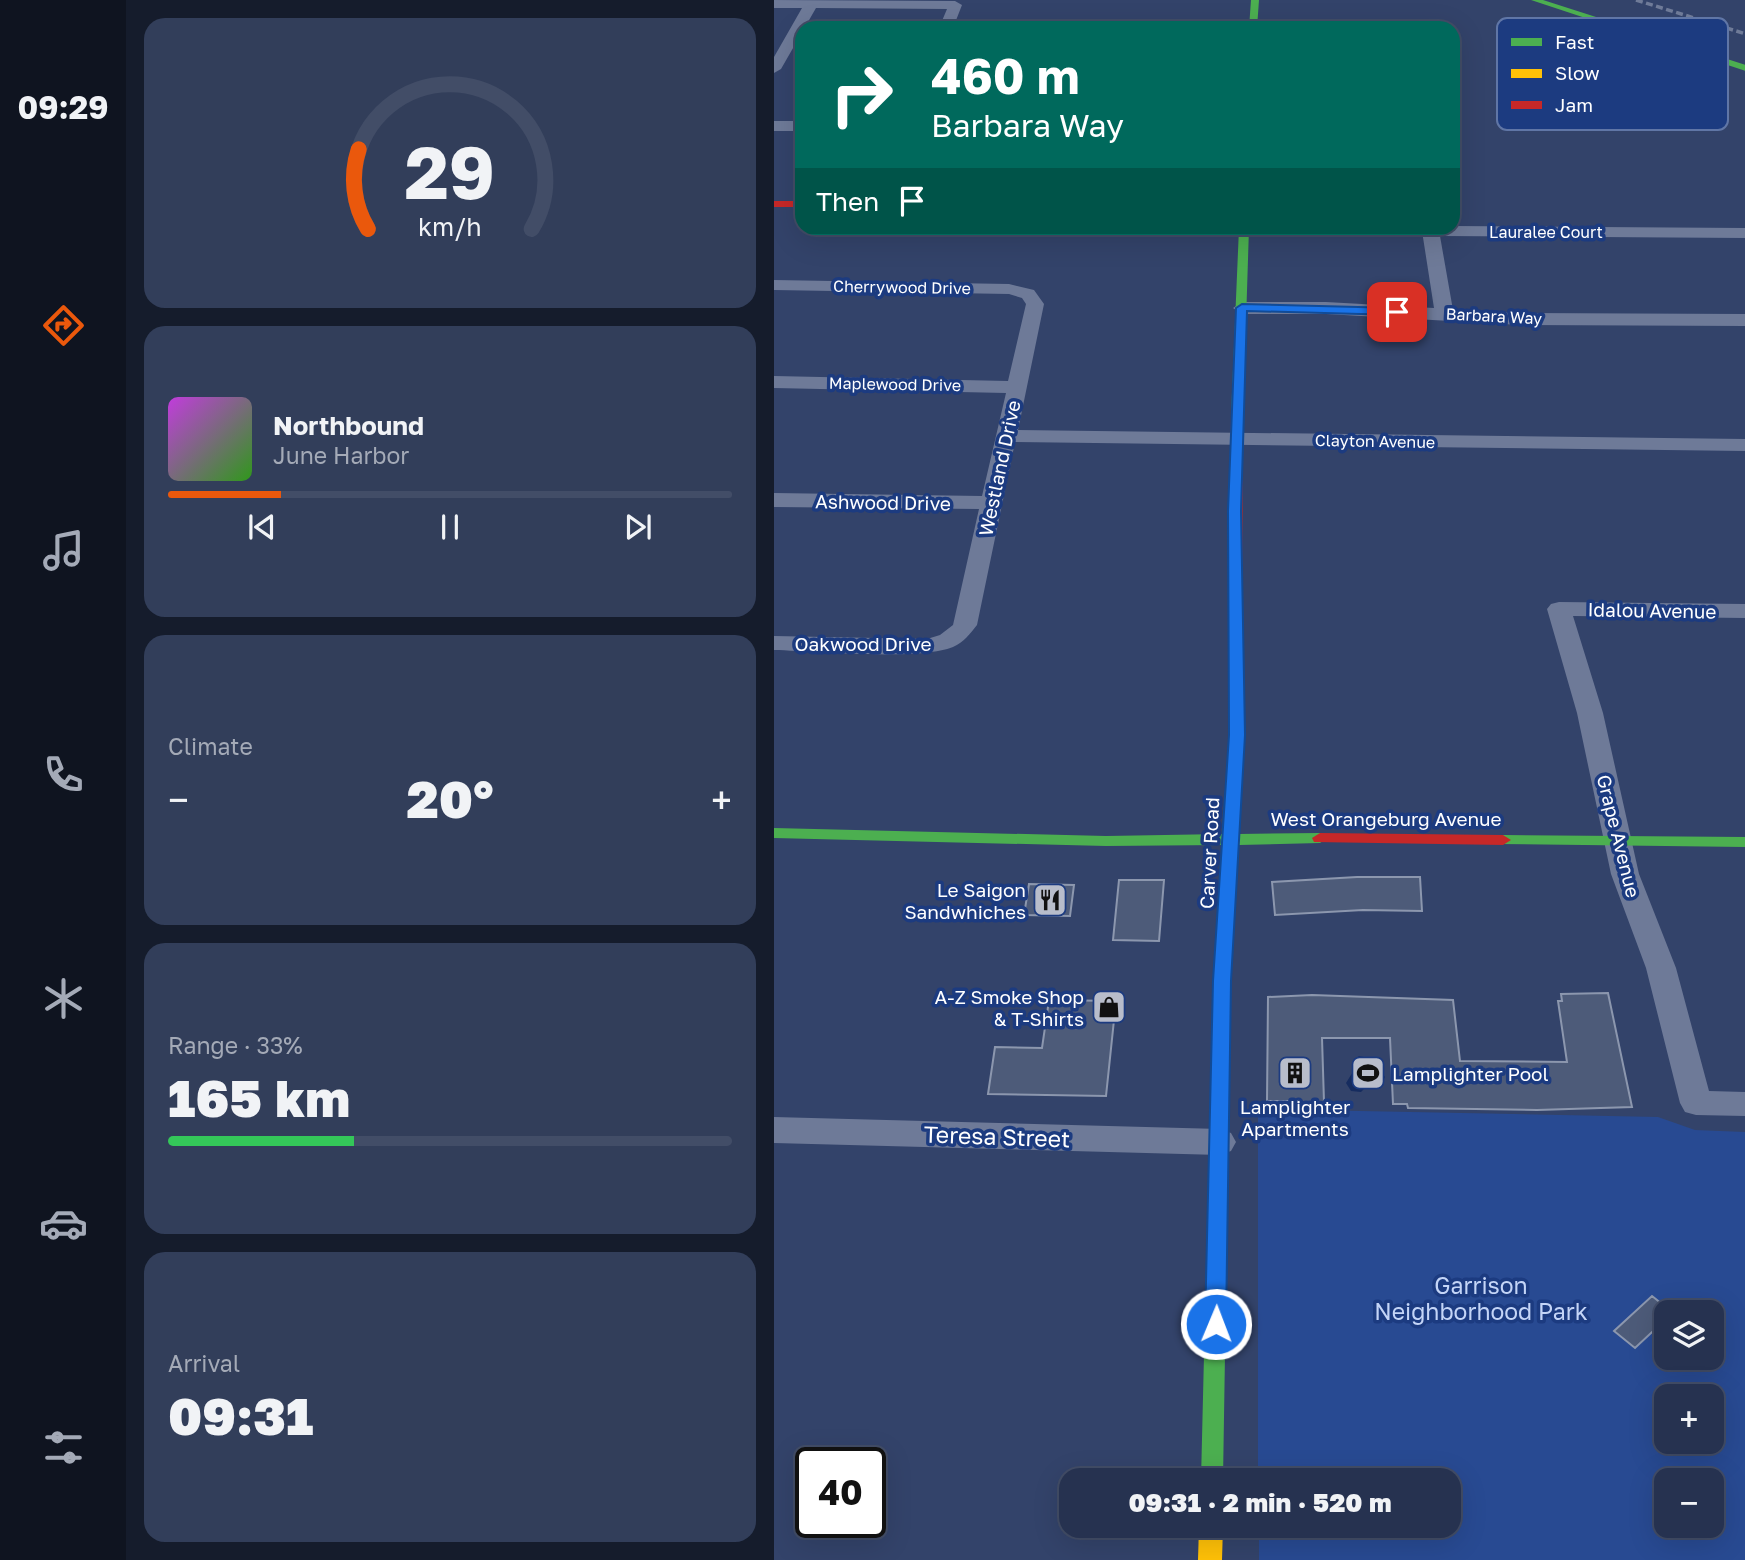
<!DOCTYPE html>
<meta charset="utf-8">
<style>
body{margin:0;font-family:"Golos Text",sans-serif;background:#323e5a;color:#f1f3f6;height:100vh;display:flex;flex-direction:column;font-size:26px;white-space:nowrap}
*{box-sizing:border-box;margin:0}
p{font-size:23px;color:#a4aab7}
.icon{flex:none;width:38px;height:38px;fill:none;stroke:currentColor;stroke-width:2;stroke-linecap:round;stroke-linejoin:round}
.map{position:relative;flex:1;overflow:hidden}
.sheet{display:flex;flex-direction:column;gap:18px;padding:18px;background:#151c2c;width:648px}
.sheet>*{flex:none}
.hud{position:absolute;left:21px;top:21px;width:665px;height:214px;border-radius:21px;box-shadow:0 7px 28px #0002,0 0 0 2px #424d67;background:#00695c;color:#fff;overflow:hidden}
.controls{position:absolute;left:880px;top:1300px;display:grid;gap:14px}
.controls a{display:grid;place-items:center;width:70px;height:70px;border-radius:14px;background:#263250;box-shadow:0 7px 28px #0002,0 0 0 2px #424d67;font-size:35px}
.speed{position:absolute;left:21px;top:1447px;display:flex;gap:14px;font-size:35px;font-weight:700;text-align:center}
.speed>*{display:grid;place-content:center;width:91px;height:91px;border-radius:50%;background:#263250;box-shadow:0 7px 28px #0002,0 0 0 2px #424d67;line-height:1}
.speed .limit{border:4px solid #111;border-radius:10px;background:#fff;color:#111}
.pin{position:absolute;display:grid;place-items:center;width:60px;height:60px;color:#fff;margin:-30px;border-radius:14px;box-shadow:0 4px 10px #0006}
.me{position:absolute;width:77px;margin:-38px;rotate:1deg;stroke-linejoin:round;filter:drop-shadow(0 0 5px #0008)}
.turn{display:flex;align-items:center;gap:24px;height:147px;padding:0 21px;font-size:32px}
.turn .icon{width:91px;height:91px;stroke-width:2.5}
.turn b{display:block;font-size:49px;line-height:60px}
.then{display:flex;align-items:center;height:66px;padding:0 21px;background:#0003;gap:14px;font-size:26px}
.big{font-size:52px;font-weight:800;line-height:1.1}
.sheet .tile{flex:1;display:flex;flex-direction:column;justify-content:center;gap:10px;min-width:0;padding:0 24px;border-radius:21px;background:#323e5a}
.sheet .dial{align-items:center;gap:0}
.dial svg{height:182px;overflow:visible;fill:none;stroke:#424d67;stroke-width:7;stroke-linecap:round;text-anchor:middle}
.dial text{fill:#f1f3f6;stroke:none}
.song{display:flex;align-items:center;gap:21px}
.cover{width:84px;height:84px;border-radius:10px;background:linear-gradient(135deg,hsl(290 70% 55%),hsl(110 70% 35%))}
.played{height:7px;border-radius:4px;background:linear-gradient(90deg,#ea580c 20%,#424d67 20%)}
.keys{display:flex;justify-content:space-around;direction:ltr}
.heat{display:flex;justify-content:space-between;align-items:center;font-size:38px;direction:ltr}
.charge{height:10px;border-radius:5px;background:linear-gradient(90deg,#34c759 33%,#424d67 0)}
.trip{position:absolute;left:285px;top:1468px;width:402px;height:70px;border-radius:21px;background:#263250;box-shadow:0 7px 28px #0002,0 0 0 2px #424d67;font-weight:800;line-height:70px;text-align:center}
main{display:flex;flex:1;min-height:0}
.tabs{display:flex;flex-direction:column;width:126px;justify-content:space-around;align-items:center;background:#0f1420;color:#a4aab7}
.tabs .icon{width:49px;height:49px}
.tabs .current{color:#ea580c}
.tabs b{font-size:32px;color:#f1f3f6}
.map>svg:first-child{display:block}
.green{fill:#284a92;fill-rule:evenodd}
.water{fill:#162c5f}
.building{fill:#4d5b79;stroke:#8c97ae;stroke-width:2}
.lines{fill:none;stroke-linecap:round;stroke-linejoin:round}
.street{fill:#6e7a98;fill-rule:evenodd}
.fast{fill:#4caf50;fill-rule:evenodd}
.slow{fill:#ffc107;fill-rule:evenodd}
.jam{fill:#c62828;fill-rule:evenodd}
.rail{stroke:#6f7b98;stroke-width:3.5;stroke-dasharray:7 3.5;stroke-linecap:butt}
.route{fill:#1a73e8;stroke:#114b97;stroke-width:2}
.labels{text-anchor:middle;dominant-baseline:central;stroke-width:7;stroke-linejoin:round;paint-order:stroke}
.far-street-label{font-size:16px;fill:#fff;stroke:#1c3b80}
.street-label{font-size:19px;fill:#fff;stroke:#1c3b80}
.poi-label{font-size:19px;fill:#fff;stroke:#1c3b80;text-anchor:end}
.near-street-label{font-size:23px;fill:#fff;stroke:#1c3b80}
.near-park-label{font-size:23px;fill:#c4d5f7;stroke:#1c3b80}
.key{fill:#1c3b80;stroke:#6076a6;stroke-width:2}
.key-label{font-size:19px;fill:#fff}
</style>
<main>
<nav class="tabs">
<b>09:29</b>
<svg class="icon current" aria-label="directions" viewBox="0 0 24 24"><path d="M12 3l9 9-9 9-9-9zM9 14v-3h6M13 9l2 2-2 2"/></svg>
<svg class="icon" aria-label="music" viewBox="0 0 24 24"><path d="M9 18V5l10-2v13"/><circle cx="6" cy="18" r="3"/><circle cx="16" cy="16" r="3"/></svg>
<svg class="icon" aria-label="phone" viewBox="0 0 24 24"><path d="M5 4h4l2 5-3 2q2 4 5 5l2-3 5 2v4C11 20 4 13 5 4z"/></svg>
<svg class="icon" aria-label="climate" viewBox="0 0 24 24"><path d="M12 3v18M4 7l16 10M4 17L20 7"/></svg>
<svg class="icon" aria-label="car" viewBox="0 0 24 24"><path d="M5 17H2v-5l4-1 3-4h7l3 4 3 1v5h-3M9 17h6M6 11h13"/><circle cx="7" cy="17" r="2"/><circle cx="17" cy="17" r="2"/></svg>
<svg class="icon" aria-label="filters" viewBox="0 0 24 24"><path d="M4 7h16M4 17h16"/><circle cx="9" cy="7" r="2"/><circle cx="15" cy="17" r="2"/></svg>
</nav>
<section class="sheet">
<div class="tile dial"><svg viewBox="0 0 100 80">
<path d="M14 69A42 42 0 1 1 86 69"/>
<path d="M14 69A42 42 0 0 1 10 34" stroke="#ea580c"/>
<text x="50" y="56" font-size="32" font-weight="700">29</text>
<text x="50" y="72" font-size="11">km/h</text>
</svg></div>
<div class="tile">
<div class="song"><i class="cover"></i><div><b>Northbound</b><p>June Harbor</p></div></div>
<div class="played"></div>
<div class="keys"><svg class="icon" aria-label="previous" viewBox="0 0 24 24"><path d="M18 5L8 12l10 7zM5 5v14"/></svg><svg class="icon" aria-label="pause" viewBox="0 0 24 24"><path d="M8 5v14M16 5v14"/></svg><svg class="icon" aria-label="next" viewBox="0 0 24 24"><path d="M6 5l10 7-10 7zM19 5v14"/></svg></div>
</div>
<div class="tile"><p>Climate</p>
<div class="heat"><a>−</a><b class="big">20°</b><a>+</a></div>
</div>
<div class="tile"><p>Range · 33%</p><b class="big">165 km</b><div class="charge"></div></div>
<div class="tile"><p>Arrival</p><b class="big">09:31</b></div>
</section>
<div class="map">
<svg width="972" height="1560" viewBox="0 0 972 1560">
<rect width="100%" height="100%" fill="#33436a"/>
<!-- green -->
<path class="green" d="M484 1109 884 1117 921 1130 971 1132V1560H485V1526H676V1480H484ZM892 1312H938V1358H892ZM892 1396H938V1442H892ZM892 1480H938V1526H892Z"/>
<!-- water -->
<path class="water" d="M585 1056 599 1059 611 1077 609 1081 595 1084 587 1092 577 1091 572 1083 580 1070 579 1061Z"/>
<!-- building -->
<path class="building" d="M583 877H646L648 911 589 910 501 915 498 882Z
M345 880H390L385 941 339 940Z
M255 884 300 885 296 916 250 915Z
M834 993 858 1107 763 1110 634 1108 633 1104H619L616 1038H548L550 1102 525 1105 523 1101H493L494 997 538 995 679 1000 686 1061 793 1062 784 1001H788L787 994Z
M275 1000 342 1001 332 1096 214 1094 221 1047 268 1048Z
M878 1296 898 1312H892V1319L861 1348 840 1331Z"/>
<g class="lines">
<!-- street -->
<path class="street" d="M0 0 181 1 188 5 179 28H165L173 9 42 8 7 69 0 73V57L28 8H0Z
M0 121H28V131H0Z
M679 226 972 228V238L666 236 679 310 747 313 972 314V326L747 325 552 314H468L459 308 468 302H552L660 308 648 231 651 228Z
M0 280 235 284 260 290 270 304 244 430 972 439V451L241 442 203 625C196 634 190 642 179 647 144 661 42 651 0 650V636L153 639 166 635 179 625 205 509 0 507V493L208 496 232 393 0 388V376L234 381 252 304 248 298 235 294 0 290Z
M785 602 972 604V618L799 616 829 713 865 874 902 968 935 1091 972 1092V1116L922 1115 911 1112 906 1103 872 968 837 874 803 713 773 609 777 604Z
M0 1117 446 1129 457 1133 462 1142 457 1151 446 1155 0 1143Z"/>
<!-- fast -->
<path class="fast" d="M477 0H485L483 28H475Z
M757 0H769L972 65V71Z
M465 228H475L469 416 463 420 457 416Z
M461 609 468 613 471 735 465 834 546 833 554 838 546 843 465 845 457 981 449 1480H427L439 981 448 845 332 846 0 838V828L332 836 449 834 455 735 454 613Z
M729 835 972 837V847L723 844 721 840 723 836Z"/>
<!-- slow -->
<path class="slow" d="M425 1526H449L448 1560H424Z"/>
<!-- jam -->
<path class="jam" d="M0 201H28V207H0Z
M463 412 469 416 468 613 461 617 454 613 457 416Z
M546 833 729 835 737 840 729 845 540 842 538 838Z"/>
<!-- rail -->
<path class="rail" d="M862 0 972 34"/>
</g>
<!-- route -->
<path class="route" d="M468 304 623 308 628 312 623 315 473 311 467 511 471 735 457 981 452 1324 449 1331 442 1333 434 1331 431 1324 439 981 455 735 454 511 462 308Z"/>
<!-- icons -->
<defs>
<symbol id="restaurant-square" viewBox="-11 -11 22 22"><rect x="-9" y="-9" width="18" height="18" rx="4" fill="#b8bdcb" stroke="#1c3b80"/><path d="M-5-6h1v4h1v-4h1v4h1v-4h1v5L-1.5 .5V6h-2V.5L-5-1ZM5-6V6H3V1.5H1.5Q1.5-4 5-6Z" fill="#111"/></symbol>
<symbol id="shop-square" viewBox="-11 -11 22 22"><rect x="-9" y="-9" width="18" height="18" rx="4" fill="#b8bdcb" stroke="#1c3b80"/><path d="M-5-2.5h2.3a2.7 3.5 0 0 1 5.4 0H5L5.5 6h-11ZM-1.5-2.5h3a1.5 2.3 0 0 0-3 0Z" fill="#111"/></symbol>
<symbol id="building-square" viewBox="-11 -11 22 22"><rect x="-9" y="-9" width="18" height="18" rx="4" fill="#b8bdcb" stroke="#1c3b80"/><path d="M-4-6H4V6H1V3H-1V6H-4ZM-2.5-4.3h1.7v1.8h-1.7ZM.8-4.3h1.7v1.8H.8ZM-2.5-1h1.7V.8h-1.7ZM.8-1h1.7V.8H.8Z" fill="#111"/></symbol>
<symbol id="stadium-square" viewBox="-11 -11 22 22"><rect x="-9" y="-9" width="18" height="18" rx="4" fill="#b8bdcb" stroke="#1c3b80"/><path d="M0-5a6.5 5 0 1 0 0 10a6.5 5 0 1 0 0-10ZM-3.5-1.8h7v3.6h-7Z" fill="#111"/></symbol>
</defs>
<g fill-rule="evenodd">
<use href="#restaurant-square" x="257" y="881" width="38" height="38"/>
<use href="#shop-square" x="316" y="988" width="38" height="38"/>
<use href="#building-square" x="502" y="1054" width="38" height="38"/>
<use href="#stadium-square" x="575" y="1054" width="38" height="38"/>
</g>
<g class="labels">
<!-- far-street labels -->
<g class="far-street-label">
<text x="772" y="232">Lauralee Court</text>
<text transform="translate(128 287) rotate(1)">Cherrywood Drive</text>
<text transform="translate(720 316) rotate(3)">Barbara Way</text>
<text transform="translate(121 384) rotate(1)">Maplewood Drive</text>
<text transform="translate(601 441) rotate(1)">Clayton Avenue</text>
</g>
<!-- street labels -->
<g class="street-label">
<text transform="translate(225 468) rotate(-78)">Westland Drive</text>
<text transform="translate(109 502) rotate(1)">Ashwood Drive</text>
<text transform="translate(878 610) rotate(1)">Idalou Avenue</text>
<text x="89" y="643">Oakwood Drive</text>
<text x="612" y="818">West Orangeburg Avenue</text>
<text transform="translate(845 836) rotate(76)">Grape Avenue</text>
<text transform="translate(435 853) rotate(-87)">Carver Road</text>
</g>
<!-- poi labels -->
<g class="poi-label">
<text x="252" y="889">Le Saigon<tspan x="252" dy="22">Sandwhiches</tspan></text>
<text x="310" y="996">A-Z Smoke Shop<tspan x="310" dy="22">&amp; T-Shirts</tspan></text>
<text x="618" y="1073" text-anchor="start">Lamplighter Pool</text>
<text x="521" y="1106" text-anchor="middle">Lamplighter<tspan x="521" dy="22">Apartments</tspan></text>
</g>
<!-- near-street labels -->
<g class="near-street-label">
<text transform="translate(223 1136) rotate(2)">Teresa Street</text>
</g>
<!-- near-park labels -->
<g class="near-park-label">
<text x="707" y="1285">Garrison<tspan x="707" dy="26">Neighborhood Park</tspan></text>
</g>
</g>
<!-- legend -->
<rect x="723" y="18" width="231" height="112" rx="10" class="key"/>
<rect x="737" y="38" width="31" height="8" fill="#4caf50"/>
<rect x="737" y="69" width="31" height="9" fill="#ffc107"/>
<rect x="737" y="101" width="31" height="8" fill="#c62828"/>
<g class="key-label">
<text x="781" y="49">Fast</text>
<text x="781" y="80">Slow</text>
<text x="781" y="112">Jam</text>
</g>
</svg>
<div class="controls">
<a><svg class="icon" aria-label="layers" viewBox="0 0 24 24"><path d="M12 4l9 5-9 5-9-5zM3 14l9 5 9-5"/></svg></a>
<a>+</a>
<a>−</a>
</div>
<div class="speed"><div class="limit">40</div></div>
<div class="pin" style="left:623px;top:312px;background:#d93025"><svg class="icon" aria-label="arrive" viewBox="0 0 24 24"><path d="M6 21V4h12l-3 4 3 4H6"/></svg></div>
<svg class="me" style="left:442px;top:1324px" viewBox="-20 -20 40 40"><circle r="17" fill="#1a73e8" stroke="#fff" stroke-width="3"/><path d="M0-11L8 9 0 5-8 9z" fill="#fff"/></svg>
<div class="trip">09:31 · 2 min · 520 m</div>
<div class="hud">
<div class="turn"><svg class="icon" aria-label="right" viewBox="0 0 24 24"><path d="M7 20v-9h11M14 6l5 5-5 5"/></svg><div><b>460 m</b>Barbara Way</div></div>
<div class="then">Then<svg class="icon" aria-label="arrive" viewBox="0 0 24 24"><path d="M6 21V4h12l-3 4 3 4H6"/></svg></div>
</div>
</div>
</main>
